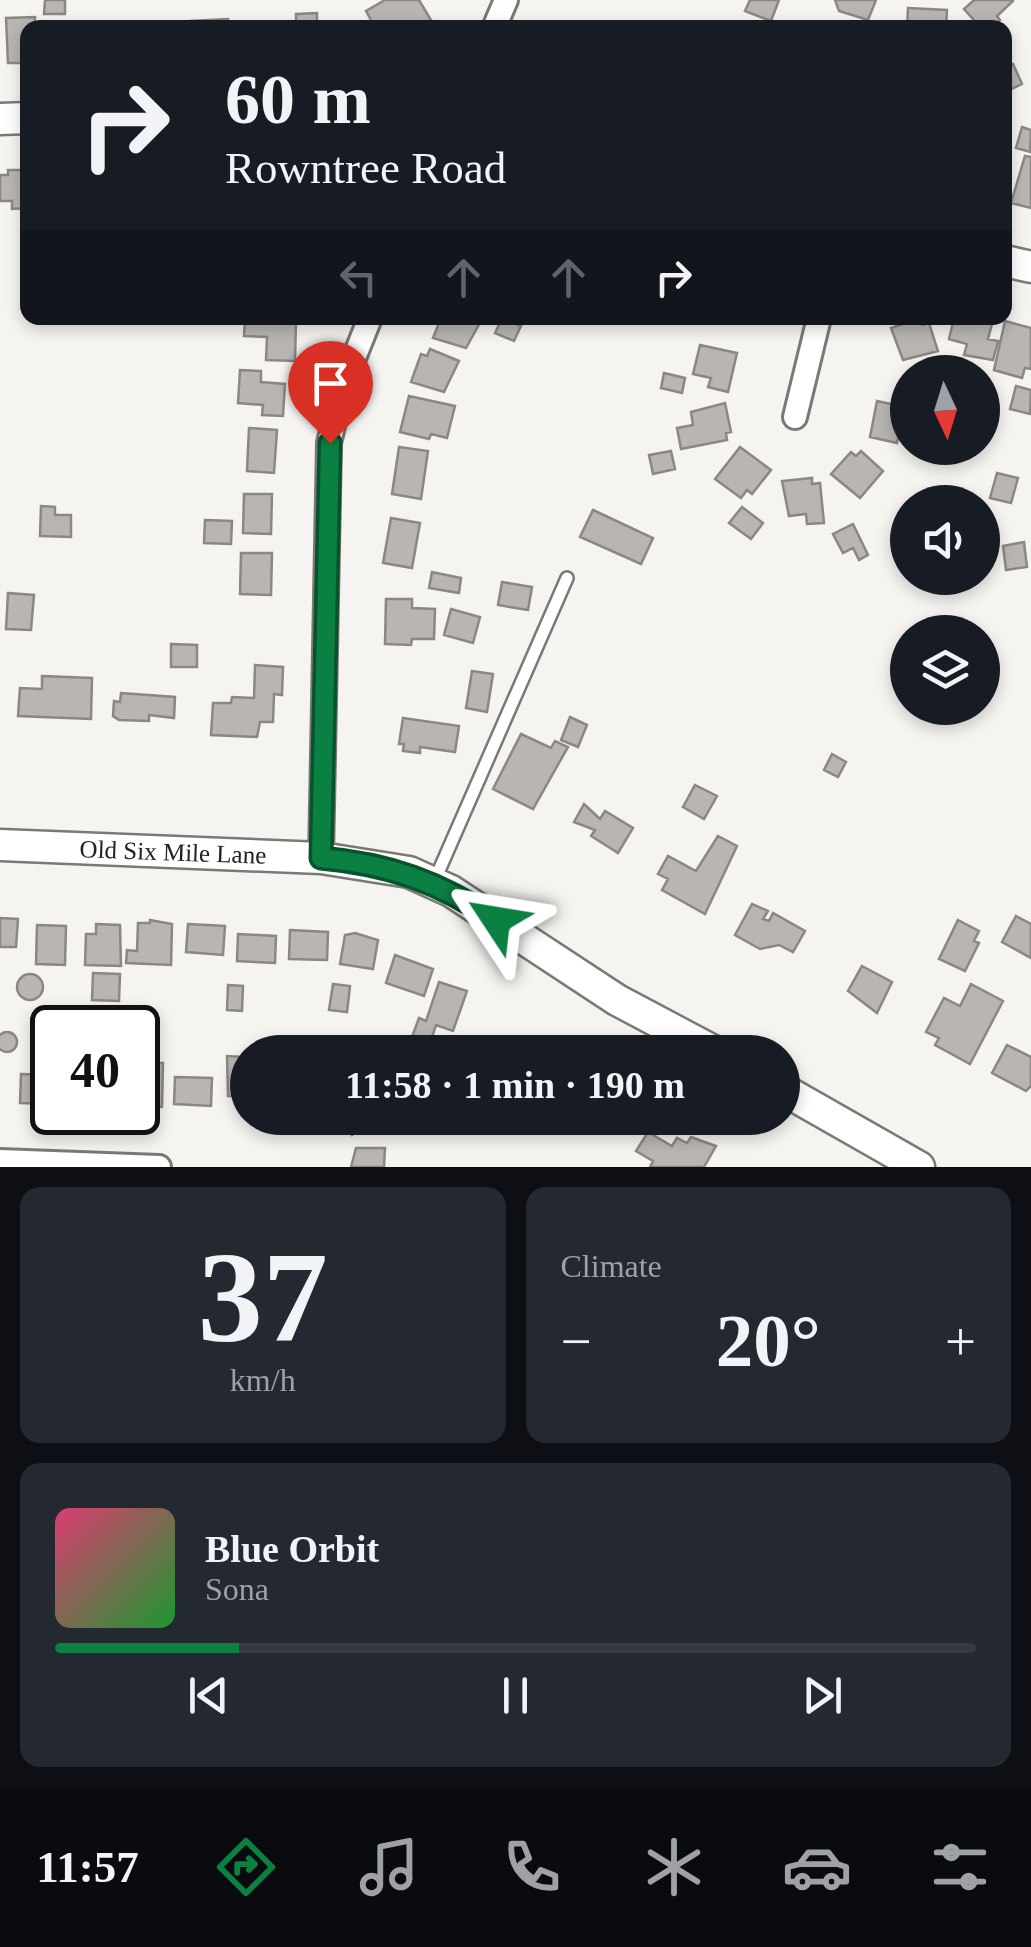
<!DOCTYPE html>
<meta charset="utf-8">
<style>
body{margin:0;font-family:Georgia,serif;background:#242831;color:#f1f3f6;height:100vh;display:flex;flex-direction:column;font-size:38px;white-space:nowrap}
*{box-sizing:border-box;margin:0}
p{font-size:32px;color:#9ea1a6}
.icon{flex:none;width:55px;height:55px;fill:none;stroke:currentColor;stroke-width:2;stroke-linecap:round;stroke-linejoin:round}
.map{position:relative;height:1167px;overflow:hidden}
.side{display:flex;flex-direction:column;gap:20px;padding:20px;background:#0d0f14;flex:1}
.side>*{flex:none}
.banner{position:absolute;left:20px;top:20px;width:992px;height:305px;border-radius:20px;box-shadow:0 5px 15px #0003;background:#171b24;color:#f1f3f6;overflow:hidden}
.needle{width:65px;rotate:176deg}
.tools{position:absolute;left:890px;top:355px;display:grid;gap:20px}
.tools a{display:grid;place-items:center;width:110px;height:110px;border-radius:50%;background:#171b24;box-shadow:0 5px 15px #0003;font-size:50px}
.speed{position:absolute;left:30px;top:1005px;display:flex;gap:20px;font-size:50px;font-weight:700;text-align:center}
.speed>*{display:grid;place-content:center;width:130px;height:130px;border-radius:50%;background:#171b24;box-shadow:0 5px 15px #0003;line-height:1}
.speed .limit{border:5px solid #111;border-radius:15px;background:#fff;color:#111}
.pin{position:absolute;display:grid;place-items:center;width:85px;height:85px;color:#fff;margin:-102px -42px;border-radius:50% 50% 50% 0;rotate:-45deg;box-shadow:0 0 10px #0007}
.pin .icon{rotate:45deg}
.me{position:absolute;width:110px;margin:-55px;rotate:303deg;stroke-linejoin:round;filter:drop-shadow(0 0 8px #0008)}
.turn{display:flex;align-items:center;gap:35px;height:210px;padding:0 40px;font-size:45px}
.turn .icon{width:130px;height:130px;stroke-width:2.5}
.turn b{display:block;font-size:70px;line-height:85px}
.lanes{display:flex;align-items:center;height:95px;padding:0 40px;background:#0003;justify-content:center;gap:50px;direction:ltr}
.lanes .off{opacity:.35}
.big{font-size:75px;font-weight:800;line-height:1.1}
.side .widget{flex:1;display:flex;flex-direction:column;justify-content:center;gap:15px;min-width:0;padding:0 35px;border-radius:20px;background:#242831}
.side .dial{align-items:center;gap:0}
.dial b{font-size:130px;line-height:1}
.song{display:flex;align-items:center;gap:30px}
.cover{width:120px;height:120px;border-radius:15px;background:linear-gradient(135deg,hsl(340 70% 55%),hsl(130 70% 35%))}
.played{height:10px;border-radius:5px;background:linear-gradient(90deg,#0b8043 20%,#363941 20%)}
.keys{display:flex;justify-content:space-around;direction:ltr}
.heat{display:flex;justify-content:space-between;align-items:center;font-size:55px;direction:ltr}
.side .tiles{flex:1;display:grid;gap:20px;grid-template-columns:1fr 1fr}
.widget:last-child{grid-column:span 2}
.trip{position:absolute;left:230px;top:1035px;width:570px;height:100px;border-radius:50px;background:#171b24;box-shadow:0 5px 15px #0003;font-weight:800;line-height:100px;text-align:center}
.tab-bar{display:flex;height:160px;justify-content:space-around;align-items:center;background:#090b0e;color:#9ea1a6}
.tab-bar .icon{width:70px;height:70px}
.tab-bar .selected{color:#0b8043}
.tab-bar b{font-size:45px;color:#f1f3f6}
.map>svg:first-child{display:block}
.building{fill:#b8b5b3;stroke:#8b8785;stroke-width:2.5}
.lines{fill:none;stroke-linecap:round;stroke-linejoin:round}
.service-casing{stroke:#7a7976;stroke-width:16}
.minor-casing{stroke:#7a7976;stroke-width:28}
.tertiary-casing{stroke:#7a7976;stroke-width:35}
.service{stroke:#fff;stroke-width:11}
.minor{stroke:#fff;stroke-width:22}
.tertiary{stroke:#fff;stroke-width:30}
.route-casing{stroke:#07532c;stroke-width:25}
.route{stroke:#0b8043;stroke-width:18}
.labels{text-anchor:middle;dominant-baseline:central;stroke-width:10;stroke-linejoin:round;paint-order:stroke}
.street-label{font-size:25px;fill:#222120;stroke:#fff}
</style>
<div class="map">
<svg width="1031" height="1167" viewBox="0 0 1031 1167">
<rect width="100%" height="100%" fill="#f6f4f0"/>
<!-- building -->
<path class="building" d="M45 0H65V14H44Z
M385 0H419L431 20 419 28H368L372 22 366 11Z
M750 0H779L771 21 745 11Z
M835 0H876L868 20 839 11Z
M974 0H1013V1L997 16 1000 20 993 26 981 28 964 9Z
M908 8 947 10 946 28H907Z
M317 13V23H335V28H296V14Z
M35 17V28H28V63H8L6 18Z
M228 19V28H190V21Z
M1013 64 1022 84 1005 92V68Z
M1022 127 1031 130 1030 152 1016 148Z
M1025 156 1031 157V208L1011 203Z
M8 170H27L28 208 12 209V201H0V175H8Z
M441 318H480L482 319 466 348 433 338Z
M502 318 521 326 514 341 495 333Z
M920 318 922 325 929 323 938 351 903 360 891 328Z
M954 318 993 320 988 339 998 341 993 360 964 355 967 344 949 339Z
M245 320 296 322 295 361 266 360 267 337 244 336Z
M1005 321 1031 328V369L1025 368 1022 378 994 370Z
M700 345 737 353 728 392 708 387 711 378 693 374Z
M430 349 459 361 444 392 411 382 421 354 427 356Z
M240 370 261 371V382L285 384 283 416 262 415 263 405 238 403Z
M664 373 685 378 682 393 661 388Z
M1016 386 1031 390 1030 414 1010 409Z
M409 396 455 406 447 438 431 434 429 439 400 432Z
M877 401 905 407 897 443 870 437Z
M725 403 731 432 726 433 727 440 681 449 677 428 693 425 691 412Z
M249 428 277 430 274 473 247 471Z
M399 447 428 451 421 499 392 494Z
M740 447 771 470 752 494 747 490 741 498 715 479Z
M671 451 675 469 653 474 649 455Z
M861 451 883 471 860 498 831 474 851 452 856 456Z
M997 473 1018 478 1011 503 990 498Z
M812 478V484L820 483 824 523 807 524 806 514 789 516 782 481Z
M244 494H272L271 534 243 533Z
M41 506 55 507V515H71V537L40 536Z
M742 507 763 523 751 539 729 523Z
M593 510 653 538 641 564 580 537Z
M391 518 420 523 412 568 383 563Z
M205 520 232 521 231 544 204 543Z
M853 524 868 555 859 560 853 548 843 553 833 534Z
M1024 542 1027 567 1006 570 1003 546Z
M241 553H272L271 595 240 594Z
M432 572 461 578 459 593 429 588Z
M502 582 532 587 528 610 498 605Z
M8 593 34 595 31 630 6 629Z
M386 599H412V608L435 609 434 639H412L411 645 385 644Z
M451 609 480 617 473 643 444 635Z
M171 644 197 645V667H171Z
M255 665 283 667 282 695 274 694 273 722H260L257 737 211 735 213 703H231L232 697 254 698Z
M472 671 493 674 487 712 466 708Z
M42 676 92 678 91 719 18 716 20 688 42 689Z
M121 693 175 697 174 718 149 715V721L119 720 113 716 114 701 120 702Z
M570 717 587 725 578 747 561 740Z
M403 718 459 726 455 752 420 747V753L403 751 404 744H399Z
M521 734 551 748 555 741 568 747 533 809 493 789Z
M832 754 846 762 838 777 824 770Z
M695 785 717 796 704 819 683 807Z
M584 804 600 819 605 811 633 828 618 853 591 836 595 830 574 822Z
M718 836 737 846 705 914 662 890 668 879 658 874 668 856 696 871Z
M752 904 768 911 763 919 769 921 773 913 805 931 793 952 779 945 760 949 735 935Z
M1016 916 1031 924V958L1002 942Z
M0 918 18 919 16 947H0Z
M150 920 172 924 171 965 126 963 127 950 137 951 138 923H150Z
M958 920 979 931 974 941 979 943 965 971 939 959Z
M96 924 120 925 121 966 85 965 86 934H96Z
M188 924 225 926 223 955 186 952Z
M37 925 66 926 65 965 36 964Z
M290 930 328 932 327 960 289 959Z
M355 933 378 940 373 969 340 964 345 935Z
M238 934 276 936 275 963 237 961Z
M395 955 433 969 424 996 386 983Z
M862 966 892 982 877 1013 848 991Z
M93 973 120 974 119 1001 92 1000Z
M17 987a13 13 0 1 1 26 0a13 13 0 1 1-26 0Z
M439 982 467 991 453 1031 436 1025 430 1043 412 1037 419 1018 426 1021Z
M333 984 350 986 347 1012 329 1010Z
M971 984 1003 1001 970 1064 935 1045 939 1038 926 1032 944 998 960 1006Z
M228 985 243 986 242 1011 227 1010Z
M-3 1042a10 10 0 1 1 20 0a10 10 0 1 1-20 0Z
M1007 1045 1031 1057V1086L1026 1091 992 1073Z
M245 1052H261H248V1097L228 1096 227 1056 245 1057Z
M143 1063H163L162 1107 138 1106V1077H143Z
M21 1074 52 1075V1104L20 1103Z
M175 1077 212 1078 211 1106 174 1104Z
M341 1118H374L376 1119 352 1135Z
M578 1118H619L613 1129 594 1119 588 1130 575 1123Z
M648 1132 672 1146 677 1138 687 1143 691 1137 716 1146 704 1167H650L653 1161 636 1151Z
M356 1148H385L384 1167H351Z"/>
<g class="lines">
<defs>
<path id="service" d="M434 882 567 578"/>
<path id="minor" d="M494 28 506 0
M795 417 819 318
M321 858 329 443 342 388 370 318
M0 1161 159 1167"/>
<path id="tertiary" d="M0 119 28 118
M1005 261 1031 267
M0 845 321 858 409 872 451 891 617 1000 715 1052
M782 1089 919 1167"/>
</defs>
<!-- service casing -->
<use href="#service" class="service-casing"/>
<!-- minor casing -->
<use href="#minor" class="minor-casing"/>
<!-- tertiary casing -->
<use href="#tertiary" class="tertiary-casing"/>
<!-- service -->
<use href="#service" class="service"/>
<!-- minor -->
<use href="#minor" class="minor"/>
<!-- tertiary -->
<use href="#tertiary" class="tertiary"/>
</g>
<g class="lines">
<defs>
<path id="route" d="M330 443 321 858C389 864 439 882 496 920"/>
</defs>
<!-- route casing -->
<use href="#route" class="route-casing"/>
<!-- route -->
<use href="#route" class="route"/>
</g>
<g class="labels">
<!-- street labels -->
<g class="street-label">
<text transform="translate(173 852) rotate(2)">Old Six Mile Lane</text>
</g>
</g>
</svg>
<div class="tools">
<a><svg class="needle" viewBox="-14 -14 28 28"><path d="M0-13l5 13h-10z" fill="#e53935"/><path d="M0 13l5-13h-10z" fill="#9ea1a6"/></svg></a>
<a><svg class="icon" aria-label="sound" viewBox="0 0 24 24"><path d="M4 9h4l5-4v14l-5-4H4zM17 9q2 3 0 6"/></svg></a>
<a><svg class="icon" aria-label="layers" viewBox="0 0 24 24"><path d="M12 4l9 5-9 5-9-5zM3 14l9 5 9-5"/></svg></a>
</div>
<div class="speed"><div class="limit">40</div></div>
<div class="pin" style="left:330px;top:443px;background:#d93025"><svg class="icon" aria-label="arrive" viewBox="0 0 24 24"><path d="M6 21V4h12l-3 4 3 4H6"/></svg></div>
<svg class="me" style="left:496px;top:920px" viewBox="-20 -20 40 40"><path d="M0-17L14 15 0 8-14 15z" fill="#0b8043" stroke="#fff" stroke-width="4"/></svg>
<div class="trip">11:58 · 1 min · 190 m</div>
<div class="banner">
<div class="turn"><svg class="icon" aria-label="right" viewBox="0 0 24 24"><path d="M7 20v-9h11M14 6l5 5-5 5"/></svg><div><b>60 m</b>Rowntree Road</div></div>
<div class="lanes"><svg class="icon off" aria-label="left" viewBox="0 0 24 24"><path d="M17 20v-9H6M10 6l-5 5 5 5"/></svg><svg class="icon off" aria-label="ahead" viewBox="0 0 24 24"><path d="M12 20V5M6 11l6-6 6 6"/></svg><svg class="icon off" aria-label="ahead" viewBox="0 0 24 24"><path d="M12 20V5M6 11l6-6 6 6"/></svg><svg class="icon" aria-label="right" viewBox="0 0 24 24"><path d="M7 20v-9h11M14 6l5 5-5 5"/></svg></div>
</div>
</div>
<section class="side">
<div class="tiles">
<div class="widget dial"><b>37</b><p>km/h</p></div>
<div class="widget"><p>Climate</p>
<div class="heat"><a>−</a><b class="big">20°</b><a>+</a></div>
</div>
<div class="widget">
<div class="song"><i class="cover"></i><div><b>Blue Orbit</b><p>Sona</p></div></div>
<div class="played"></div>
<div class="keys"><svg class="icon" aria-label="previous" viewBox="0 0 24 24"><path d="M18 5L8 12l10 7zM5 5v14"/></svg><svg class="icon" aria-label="pause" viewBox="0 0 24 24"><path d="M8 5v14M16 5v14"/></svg><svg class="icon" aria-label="next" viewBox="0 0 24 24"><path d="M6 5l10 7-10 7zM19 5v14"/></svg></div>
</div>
</div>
</section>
<nav class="tab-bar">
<b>11:57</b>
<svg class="icon selected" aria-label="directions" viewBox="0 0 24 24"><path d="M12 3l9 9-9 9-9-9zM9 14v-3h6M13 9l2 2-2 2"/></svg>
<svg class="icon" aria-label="music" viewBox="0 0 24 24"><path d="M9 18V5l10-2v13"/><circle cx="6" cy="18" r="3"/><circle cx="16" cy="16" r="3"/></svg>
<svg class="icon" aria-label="phone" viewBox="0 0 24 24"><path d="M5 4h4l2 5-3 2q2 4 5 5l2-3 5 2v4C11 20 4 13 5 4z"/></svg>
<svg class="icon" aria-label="climate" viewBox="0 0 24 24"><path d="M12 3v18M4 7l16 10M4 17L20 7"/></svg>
<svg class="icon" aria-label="car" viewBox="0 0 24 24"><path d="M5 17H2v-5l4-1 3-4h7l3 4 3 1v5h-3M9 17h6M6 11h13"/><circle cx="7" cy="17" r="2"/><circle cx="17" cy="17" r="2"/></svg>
<svg class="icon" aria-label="filters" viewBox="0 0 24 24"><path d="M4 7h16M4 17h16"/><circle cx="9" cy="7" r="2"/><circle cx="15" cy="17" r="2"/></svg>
</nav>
